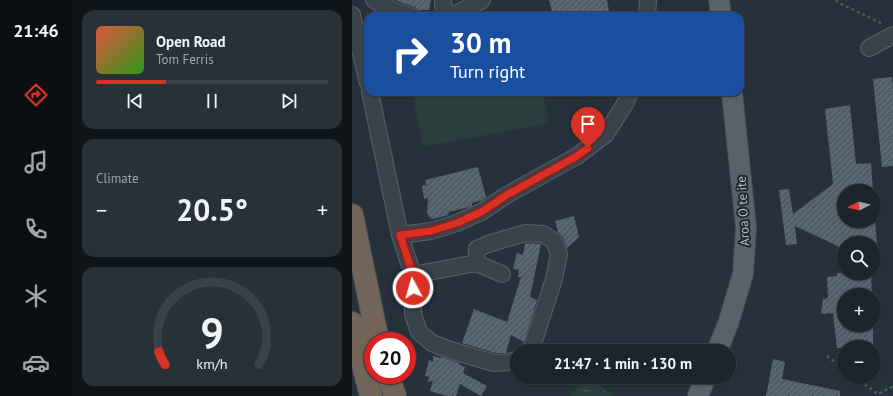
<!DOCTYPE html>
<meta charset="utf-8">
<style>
body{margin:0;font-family:"PT Sans",sans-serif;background:#293138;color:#f1f3f6;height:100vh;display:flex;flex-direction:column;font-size:15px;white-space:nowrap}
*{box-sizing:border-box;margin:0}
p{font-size:13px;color:#a0a5a9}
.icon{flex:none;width:22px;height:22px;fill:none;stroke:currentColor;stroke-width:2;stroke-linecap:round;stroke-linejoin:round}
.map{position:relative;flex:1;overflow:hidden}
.details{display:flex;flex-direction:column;gap:10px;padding:10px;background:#0f1418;width:280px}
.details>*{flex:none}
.banner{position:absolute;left:12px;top:12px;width:380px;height:84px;border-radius:12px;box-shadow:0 1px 3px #0004,0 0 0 1px #3a4248;background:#1a4fa0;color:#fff;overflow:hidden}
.needle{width:26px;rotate:263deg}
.controls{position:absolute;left:485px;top:184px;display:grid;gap:8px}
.controls a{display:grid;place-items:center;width:44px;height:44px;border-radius:50%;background:#1c252c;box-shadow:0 1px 3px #0004,0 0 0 1px #3a4248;font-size:20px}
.speed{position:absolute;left:12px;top:332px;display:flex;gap:8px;font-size:20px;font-weight:700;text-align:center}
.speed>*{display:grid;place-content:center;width:52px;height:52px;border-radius:50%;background:#1c252c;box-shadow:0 1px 3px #0004,0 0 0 1px #3a4248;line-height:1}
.speed .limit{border:6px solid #d22;background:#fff;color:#111}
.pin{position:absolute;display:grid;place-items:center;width:34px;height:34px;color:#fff;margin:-41px -17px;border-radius:50% 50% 50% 0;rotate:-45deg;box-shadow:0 0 4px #0007}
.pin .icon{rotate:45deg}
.me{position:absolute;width:44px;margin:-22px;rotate:354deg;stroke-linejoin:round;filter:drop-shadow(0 0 3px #0008)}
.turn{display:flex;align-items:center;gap:14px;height:84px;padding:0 20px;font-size:18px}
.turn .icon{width:52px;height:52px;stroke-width:2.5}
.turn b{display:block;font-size:28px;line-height:34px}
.big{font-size:30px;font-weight:700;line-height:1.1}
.details .widget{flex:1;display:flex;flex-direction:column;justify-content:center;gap:6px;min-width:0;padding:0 14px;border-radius:12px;background:#293138}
.details .dial{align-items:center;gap:0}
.dial svg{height:104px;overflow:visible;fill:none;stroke:#3a4248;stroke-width:7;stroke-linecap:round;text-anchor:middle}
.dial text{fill:#f1f3f6;stroke:none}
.song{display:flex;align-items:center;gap:12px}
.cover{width:48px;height:48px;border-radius:6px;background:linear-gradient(135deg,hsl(10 70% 55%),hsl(110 70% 35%))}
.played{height:4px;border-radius:2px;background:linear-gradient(90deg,#d93025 30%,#3a4248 30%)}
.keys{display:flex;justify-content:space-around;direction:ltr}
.heat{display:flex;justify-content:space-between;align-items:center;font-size:22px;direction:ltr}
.trip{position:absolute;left:158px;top:344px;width:226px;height:40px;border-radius:20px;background:#1c252c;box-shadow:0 1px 3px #0004,0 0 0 1px #3a4248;font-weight:700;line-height:40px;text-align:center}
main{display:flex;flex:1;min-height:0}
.tabs{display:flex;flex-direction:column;width:72px;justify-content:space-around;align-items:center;background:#0b0f12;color:#a0a5a9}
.tabs .icon{width:28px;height:28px}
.tabs .selected{color:#d93025}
.tabs b{font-size:18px;color:#f1f3f6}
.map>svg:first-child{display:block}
.forest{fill:url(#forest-crowns)}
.green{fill:#293e3d}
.building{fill:url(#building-hatch)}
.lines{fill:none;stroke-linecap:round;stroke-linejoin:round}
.minor-casing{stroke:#586169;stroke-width:18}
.major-casing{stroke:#434c54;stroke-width:22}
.highway-casing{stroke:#454e56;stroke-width:24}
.path{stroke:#485a5a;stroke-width:2.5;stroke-dasharray:3 3;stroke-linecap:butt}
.minor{stroke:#3a434b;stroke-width:16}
.major{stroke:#58626b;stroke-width:20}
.highway{stroke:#716458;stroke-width:22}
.route-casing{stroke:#8d1f18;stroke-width:10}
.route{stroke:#d93025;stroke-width:7}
.labels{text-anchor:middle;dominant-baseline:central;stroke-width:4;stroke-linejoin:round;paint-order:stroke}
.street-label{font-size:13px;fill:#b5bec7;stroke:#1f2830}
</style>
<main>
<nav class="tabs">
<b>21:46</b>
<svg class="icon selected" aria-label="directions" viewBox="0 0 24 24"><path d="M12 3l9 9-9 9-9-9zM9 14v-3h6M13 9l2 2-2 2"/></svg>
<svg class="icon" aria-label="music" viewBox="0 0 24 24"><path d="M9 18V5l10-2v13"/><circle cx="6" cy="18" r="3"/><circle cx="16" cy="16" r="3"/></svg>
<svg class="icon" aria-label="phone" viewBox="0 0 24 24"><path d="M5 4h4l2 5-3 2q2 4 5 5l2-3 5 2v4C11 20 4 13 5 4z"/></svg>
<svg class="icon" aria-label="climate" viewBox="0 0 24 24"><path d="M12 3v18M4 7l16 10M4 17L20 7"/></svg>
<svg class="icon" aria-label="car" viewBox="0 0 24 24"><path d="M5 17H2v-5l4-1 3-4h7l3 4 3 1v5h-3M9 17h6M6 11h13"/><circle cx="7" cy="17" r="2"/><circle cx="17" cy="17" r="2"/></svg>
</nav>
<section class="details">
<div class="widget">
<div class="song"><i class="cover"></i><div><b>Open Road</b><p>Tom Ferris</p></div></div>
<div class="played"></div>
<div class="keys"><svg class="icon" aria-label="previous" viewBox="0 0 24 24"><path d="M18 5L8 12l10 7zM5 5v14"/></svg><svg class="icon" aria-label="pause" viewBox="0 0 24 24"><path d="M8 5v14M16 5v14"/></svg><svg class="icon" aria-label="next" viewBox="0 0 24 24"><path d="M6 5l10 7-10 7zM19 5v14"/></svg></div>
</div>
<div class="widget"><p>Climate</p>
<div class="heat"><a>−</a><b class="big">20.5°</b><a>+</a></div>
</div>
<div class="widget dial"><svg viewBox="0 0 100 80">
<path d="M14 69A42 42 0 1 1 86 69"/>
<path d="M14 69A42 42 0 0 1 9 59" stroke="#d93025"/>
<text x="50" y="56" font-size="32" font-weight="700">9</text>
<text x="50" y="72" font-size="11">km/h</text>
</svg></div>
</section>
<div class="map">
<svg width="541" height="396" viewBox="0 0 541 396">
<defs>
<pattern id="forest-crowns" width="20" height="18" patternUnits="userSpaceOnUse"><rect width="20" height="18" fill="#293e3d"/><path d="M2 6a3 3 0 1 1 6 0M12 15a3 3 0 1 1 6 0" fill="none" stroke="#465858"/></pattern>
<pattern id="building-hatch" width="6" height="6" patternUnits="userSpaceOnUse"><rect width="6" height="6" fill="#525e69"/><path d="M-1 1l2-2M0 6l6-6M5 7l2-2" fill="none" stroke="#69737d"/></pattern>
</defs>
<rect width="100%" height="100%" fill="#26313b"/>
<!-- forest -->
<path class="forest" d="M236 380 262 395V396H216Z"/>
<!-- green -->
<path class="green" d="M60 92H191L197 123 71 147Z"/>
<!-- building -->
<path class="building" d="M42 0H79L77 10H67L63 7Z
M197 0H255L258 16H201Z
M540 77 541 88V166L530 167 521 79Z
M498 105 504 164 519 163 521 191H492V221H523L525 243H492V249L443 226 445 244 434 245 427 190 437 189 441 214 481 184 473 109Z
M126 167 134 197 130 200 120 203V206L117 207 97 212 96 215 81 219 78 218 75 213 76 198 72 199 70 186 74 185 73 180Z
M222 216 227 237 215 248 211 237 206 232 203 221Z
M173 243 189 244 178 297 185 300 172 342 159 335 154 353H143L110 343 122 309 155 322 169 277H166L167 270 161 269 165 253 171 255Z
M485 273H519L520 295H492V325H521V347L485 348 481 313 469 314 471 299 476 298 475 277 485 276Z
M81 356 88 358 89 357 107 363 108 365 113 367 111 373 135 386 129 396 108 384 104 396H95L78 391 81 381 75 382 78 377 73 376 77 360 81 362Z
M421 359 433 362 430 379 488 391V396H414Z"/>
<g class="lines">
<defs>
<path id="minor" d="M22 0 40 10 60 16
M91 0V5L95 16
M0 15 16 83
M97 16 106 13 130 0
M295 16 296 0
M517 48 541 35
M18 92 48 235 61 275V314L67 332 80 343 98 350 142 363 156 362 165 360
M48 235 79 231 105 223 131 211 153 196 225 156 254 134 274 102 278 92
M150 274 124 263 125 249 136 244 173 233 191 234 202 241 207 254 202 279 180 347 177 351
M61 275 124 263"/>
<path id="major" d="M367 0 369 16
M365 351 376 324 391 274 394 228 380 92
M346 396 354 377"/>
<path id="highway" d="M0 215 26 341
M0 323 19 396
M36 375 43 396"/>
</defs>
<!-- minor casing -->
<use href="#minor" class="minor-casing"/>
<!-- major casing -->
<use href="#major" class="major-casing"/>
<!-- highway casing -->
<use href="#highway" class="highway-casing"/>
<!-- path -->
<path class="path" d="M484 0 487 3 531 24
M475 356 492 369
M503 377 526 394 540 387 541 388"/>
<!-- minor -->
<use href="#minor" class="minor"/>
<!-- major -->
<use href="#major" class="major"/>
<!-- highway -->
<use href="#highway" class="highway"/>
</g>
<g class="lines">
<defs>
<path id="route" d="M61 288V275L48 235 79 231 105 223 131 211 153 196 225 156 236 148"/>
</defs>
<!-- route casing -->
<use href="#route" class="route-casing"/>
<!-- route -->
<use href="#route" class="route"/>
</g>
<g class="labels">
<!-- street labels -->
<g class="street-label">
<text transform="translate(391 211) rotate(-93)">Aroa O te ite</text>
</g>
</g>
</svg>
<div class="controls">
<a><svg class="needle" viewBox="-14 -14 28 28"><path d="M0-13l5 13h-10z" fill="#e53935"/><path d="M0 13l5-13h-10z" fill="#a0a5a9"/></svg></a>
<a><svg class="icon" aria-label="search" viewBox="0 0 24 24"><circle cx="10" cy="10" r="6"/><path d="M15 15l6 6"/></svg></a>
<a>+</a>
<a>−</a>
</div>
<div class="speed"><div class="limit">20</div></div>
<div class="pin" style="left:236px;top:148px;background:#d93025"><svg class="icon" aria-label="arrive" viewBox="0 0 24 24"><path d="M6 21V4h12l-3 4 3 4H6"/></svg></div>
<svg class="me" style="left:61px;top:288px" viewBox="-20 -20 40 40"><circle r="17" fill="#d93025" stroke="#fff" stroke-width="3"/><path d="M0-11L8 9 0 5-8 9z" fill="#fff"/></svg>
<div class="trip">21:47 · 1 min · 130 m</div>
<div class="banner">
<div class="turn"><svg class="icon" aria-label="right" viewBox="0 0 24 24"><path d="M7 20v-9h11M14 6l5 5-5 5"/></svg><div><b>30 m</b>Turn right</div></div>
</div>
</div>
</main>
